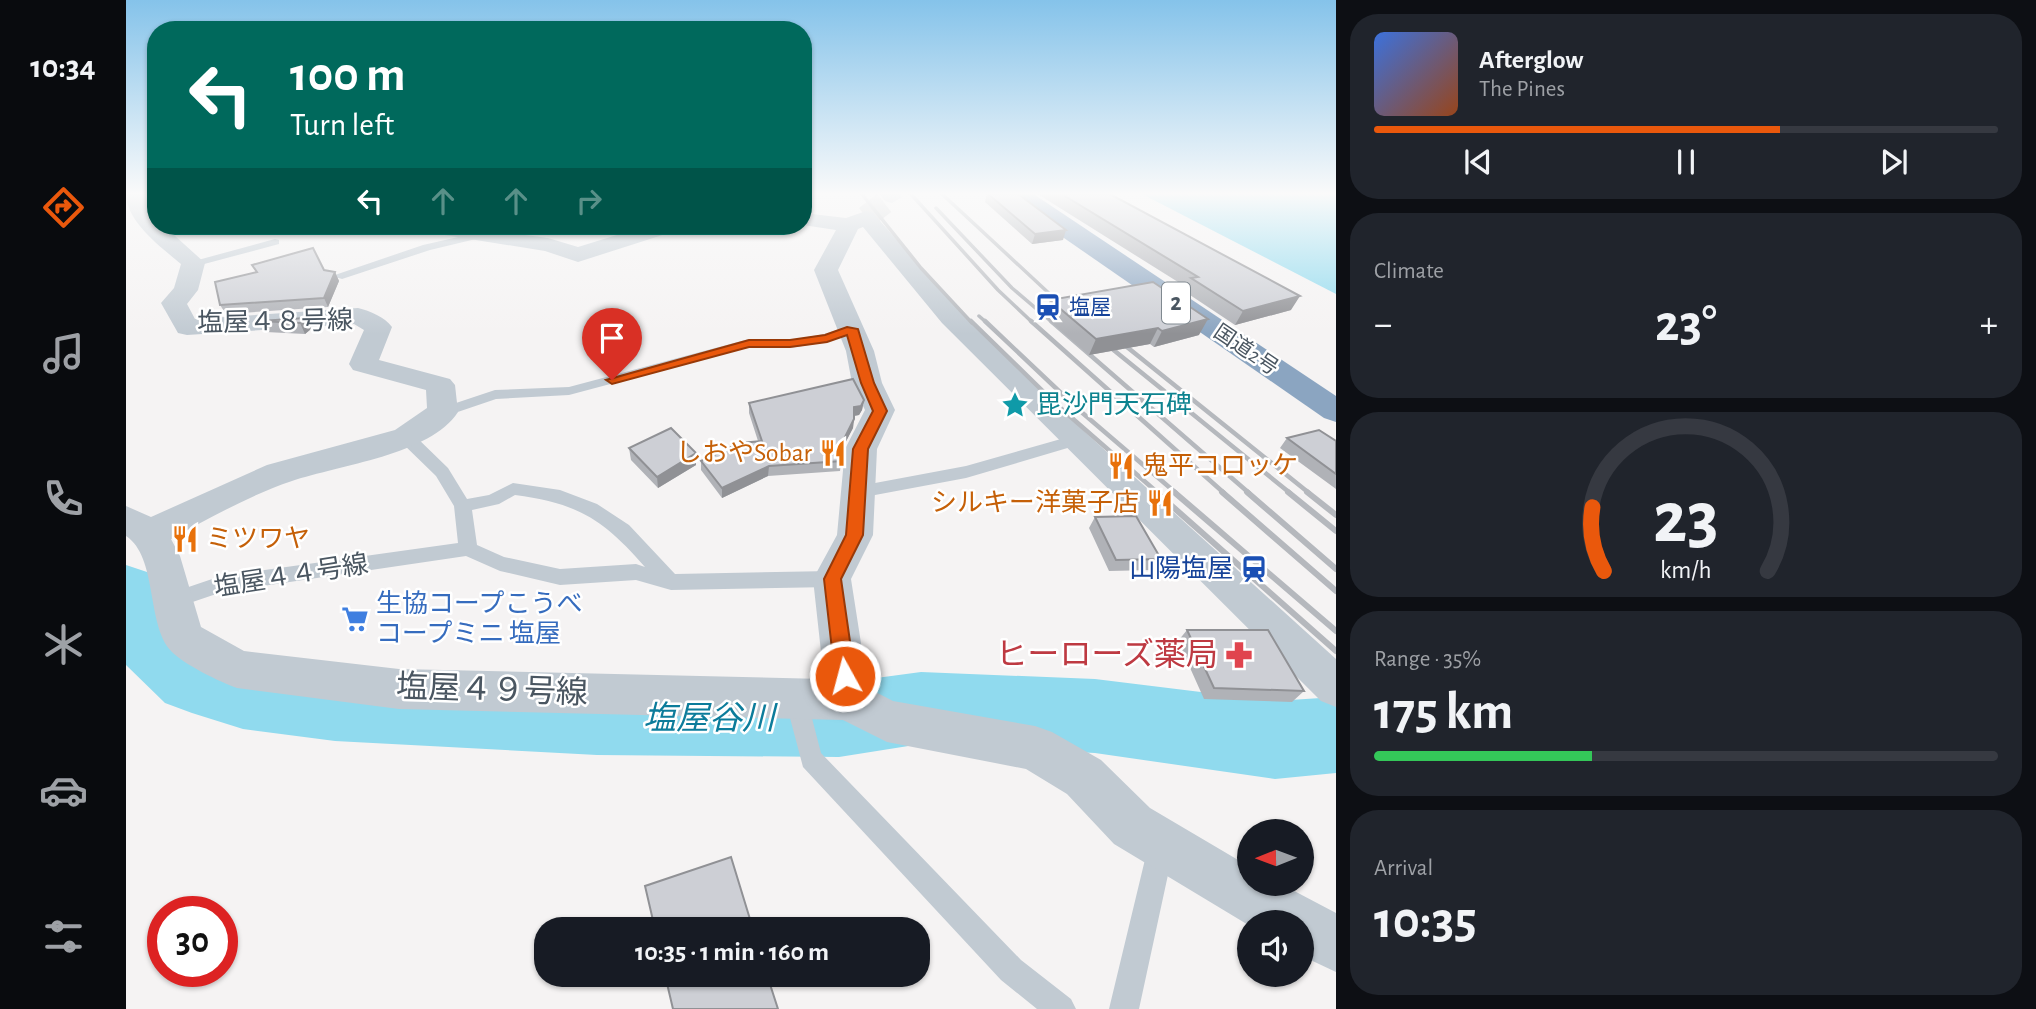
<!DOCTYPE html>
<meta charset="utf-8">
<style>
body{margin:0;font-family:"Alegreya Sans","Noto Sans JP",sans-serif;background:#20242c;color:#f1f3f6;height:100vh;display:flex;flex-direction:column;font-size:26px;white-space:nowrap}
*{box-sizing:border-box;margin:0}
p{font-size:23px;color:#9ea1a6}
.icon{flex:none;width:38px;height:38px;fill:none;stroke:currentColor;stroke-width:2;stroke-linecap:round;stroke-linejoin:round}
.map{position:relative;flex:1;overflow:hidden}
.panel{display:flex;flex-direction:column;gap:14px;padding:14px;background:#0d0f14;width:700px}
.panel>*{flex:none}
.guide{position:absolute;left:21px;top:21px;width:665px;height:214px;border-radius:28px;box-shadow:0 2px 5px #0004;background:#00695c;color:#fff;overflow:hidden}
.needle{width:46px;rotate:269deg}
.controls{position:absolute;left:1111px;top:819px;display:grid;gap:14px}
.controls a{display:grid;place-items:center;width:77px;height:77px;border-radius:50%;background:#171b24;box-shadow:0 2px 5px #0004;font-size:35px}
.speed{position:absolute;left:21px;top:896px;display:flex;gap:14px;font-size:35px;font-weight:700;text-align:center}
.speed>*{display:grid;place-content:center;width:91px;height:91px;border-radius:50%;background:#171b24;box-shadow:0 2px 5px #0004;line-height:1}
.speed .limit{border:10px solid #d22;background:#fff;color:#111}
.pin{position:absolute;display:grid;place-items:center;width:60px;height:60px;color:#fff;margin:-72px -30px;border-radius:50% 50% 50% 0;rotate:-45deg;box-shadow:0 0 7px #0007}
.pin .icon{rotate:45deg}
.me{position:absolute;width:77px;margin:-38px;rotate:353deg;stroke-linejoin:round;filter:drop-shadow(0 0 5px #0008)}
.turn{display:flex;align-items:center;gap:24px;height:147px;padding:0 28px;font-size:32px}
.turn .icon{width:91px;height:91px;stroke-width:2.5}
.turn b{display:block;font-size:49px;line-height:60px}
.lanes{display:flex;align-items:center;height:66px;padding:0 28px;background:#0003;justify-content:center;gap:35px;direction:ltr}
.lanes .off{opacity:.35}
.big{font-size:52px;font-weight:600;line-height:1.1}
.panel .card{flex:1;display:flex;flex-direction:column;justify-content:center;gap:10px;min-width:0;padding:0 24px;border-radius:28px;background:#20242c}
.panel .dial{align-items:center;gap:0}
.dial svg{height:182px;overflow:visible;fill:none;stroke:#363941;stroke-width:7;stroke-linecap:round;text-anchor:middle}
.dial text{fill:#f1f3f6;stroke:none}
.song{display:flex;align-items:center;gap:21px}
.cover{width:84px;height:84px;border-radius:10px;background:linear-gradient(135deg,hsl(220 70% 55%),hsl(20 70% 35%))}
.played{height:7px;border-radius:4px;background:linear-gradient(90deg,#ea580c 65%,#363941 65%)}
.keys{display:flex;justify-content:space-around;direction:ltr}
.heat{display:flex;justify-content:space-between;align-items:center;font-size:38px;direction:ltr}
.charge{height:10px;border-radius:5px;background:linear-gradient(90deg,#34c759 35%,#363941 0)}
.trip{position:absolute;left:408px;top:917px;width:396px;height:70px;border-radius:28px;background:#171b24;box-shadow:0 2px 5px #0004;font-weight:600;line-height:70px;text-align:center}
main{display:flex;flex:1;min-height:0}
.dock{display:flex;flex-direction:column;width:126px;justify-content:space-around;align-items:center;background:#090b0e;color:#9ea1a6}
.dock .icon{width:49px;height:49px}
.dock .active{color:#ea580c}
.dock b{font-size:32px;color:#f1f3f6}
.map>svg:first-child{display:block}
.water{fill:#90daee}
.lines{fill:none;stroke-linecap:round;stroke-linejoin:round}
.river{fill:#90daee;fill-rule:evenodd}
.street-tunnel{stroke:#caccce;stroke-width:23;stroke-dasharray:23 11;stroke-linecap:butt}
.lane{fill:#c1cad2;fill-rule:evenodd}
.street{fill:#c1cad2;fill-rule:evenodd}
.highway{fill:#8ba5c1;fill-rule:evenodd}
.rail-far2{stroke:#b5b8bd;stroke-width:3.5}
.rail-far1{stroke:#b5b8bd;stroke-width:4.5}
.rail{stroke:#b5b8bd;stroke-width:6}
.wall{fill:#b0b2b7}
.shaded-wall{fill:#909195}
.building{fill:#cdcfd5;stroke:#909195;stroke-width:2}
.route{fill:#ea580c;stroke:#983908;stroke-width:2}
.labels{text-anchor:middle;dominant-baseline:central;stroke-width:5;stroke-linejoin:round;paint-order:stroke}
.far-transit-label{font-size:21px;fill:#164399;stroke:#fff;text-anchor:start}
.far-street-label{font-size:21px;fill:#4a5661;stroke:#fff}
.shield{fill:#fff;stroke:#808990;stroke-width:2}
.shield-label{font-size:24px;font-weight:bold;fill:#4a5661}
.street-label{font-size:26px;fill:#4a5661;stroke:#fff}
.culture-label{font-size:26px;fill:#0d838f;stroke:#fff;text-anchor:start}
.food-label{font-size:26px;fill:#c56008;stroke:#fff;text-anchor:end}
.transit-label{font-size:26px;fill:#164399;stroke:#fff;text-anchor:end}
.shop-label{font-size:26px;fill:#366cbe;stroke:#fff;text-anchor:start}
.near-health-label{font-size:32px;fill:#be3a42;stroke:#fff;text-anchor:end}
.near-street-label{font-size:32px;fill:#4a5661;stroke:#fff}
.near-water-label{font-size:33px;font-style:italic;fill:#0c7c9b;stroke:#fff}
</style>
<main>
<nav class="dock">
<b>10:34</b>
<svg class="icon active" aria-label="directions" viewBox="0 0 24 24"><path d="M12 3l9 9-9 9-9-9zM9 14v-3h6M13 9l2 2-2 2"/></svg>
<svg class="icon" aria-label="music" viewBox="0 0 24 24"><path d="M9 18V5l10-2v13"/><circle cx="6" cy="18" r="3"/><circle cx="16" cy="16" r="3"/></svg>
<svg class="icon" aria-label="phone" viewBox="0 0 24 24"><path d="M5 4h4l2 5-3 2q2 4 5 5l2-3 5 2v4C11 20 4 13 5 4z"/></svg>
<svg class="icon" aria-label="climate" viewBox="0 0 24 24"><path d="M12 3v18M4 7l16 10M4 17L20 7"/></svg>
<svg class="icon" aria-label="car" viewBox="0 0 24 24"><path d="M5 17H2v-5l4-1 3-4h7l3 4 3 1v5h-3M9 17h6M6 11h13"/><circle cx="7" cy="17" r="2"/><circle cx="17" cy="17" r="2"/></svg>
<svg class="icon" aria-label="filters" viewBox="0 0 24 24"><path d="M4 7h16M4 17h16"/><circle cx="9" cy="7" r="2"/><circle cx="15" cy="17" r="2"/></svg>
</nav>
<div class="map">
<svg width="1210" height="1009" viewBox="0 0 1210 1009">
<rect width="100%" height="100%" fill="#f5f3f3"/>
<!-- water -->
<path class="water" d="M1014 193H1210V294Z"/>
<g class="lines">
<!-- river -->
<path class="river" d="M0 565 24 573 47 617 88 651 117 659 209 669 471 681 713 683 795 672 969 679 1149 701 1210 697V773L1149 779 969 753 795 744 713 757 471 755 209 741 117 729 66 713 39 703 0 665Z"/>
<!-- street-tunnel -->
<path class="street-tunnel" d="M740 217 766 197"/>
<!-- lane -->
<path class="lane" d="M350 233 354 234V238L304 250 216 279 206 276 297 245Z
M149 239 153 240V244L67 267 61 263Z
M726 325 731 326V332L701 342 664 348 623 347 443 395 370 399 317 417 309 412 312 409 369 390 443 387 623 339 664 340 698 334Z
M280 432 286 433 322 468 341 499 363 495 387 483 434 490 471 504 503 525 549 574 706 571 713 574 716 579 713 584 706 587 545 590 510 580 434 585 374 571 340 556 96 592 46 609 39 607 36 601 39 595 95 576 332 543 328 506 310 476 274 441 272 437 274 433ZM389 495C452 503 478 520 519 567L510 564 434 569 378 557 351 545 346 510 373 504Z
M949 435 957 440 955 444 840 478 733 498 724 492 733 486 840 466Z
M670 689 678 692 681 699 695 753 895 960 945 999 950 1009H911L875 980 677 767 659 699 662 692Z
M1035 834 1044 838 1048 847 1013 1009H983L1022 847 1026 838Z"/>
<!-- street -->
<path class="street" d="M0 193H18L30 216V226H38L79 263 72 290 61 304 69 319 232 308C244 311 259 317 266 327L253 360 324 379 329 385 332 412C304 455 213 465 166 481 124 495 84 518 45 539L54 556 75 627 118 651 273 669 698 679 687 579 711 535 719 449 739 410 726 383 720 351 688 270 710 230 677 225V213L720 218 740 211 747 213 834 311 960 433 1210 659V707L1195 701 816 323 737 227 732 229 712 270 748 351 756 383 769 410 751 449 747 535 725 579 742 688 767 701 909 726 926 732 975 760 1024 808 1124 867V884H1155L1210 913V972L1176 956V922H1124V926L988 844 941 794 900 769 761 742 717 720 273 709 111 688C94 682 57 664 45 651 20 624 32 557 0 536V506L25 517 141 465 269 430 301 408 300 390 227 370 223 364 238 330 228 324 61 335 52 333 35 303 48 288 55 264C35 247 0 222 0 193Z
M753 193H773L776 197 766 203 759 201Z
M289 226H332L422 238 452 247 520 226H552L549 231 452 262 419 251 300 232Z"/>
<!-- highway -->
<path class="highway" d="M881 193H906L1210 396V422L1198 418 925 229Z"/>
<!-- rail-far2 -->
<path class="rail-far2" d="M735 193 795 268 846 323
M784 193 872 290 907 323
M815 193 942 311
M810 208 886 288 927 323
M853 316 861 323"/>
<!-- rail-far1 -->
<path class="rail-far1" d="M845 321 931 405 1032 493
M859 321 953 410 1050 493
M905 321 1098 493
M925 321 1123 493
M986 335 1183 493
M974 339 1164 493"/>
<!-- rail -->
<path class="rail" d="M1030 492 1210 651
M1048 492 1210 631
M1096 492 1210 591
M1121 492 1210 569
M1162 492 1210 531
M1181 492 1210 515"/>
</g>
<!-- wall -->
<path class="wall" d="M861 193 937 240 906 244 859 202Z
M910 193H982L1165 310 1109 325 1058 291 1060 287Z
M126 265 209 272 213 281 202 307 100 314 94 305 130 272Z
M924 300 1073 335 1028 347 1024 344 963 355 918 316Z
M180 318 185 329 179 334 140 332 134 321Z
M738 400 736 410 733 415 728 416 727 428 717 447 714 471 642 476 596 498 575 470V461L632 441 623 413V403Z
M1161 438 1210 441V489L1154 448Z
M503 448 570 465 532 488 505 460Z
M969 517 1035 559 1027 570 983 571 963 528Z
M1061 630 1178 691 1166 702 1078 699 1052 641Z"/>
<!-- shaded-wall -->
<path class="shaded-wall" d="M940 230 937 240 906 244 909 234Z
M209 272 213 281 202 307 198 298Z
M1174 296 1165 310 1109 325 1117 311Z
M180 318 185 329 179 334 174 323Z
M1082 319 1073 335 1028 347 1036 331Z
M1032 328 1024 344 963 355 970 339Z
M738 400 736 410 733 415 727 416 728 407Z
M728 419 727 428 716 449 718 439Z
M570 453V465L532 488 531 477Z
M643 466 642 476 596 498V488Z"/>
<!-- building -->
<path class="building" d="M861 193H891L940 230 909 234Z
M934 193H982L1174 296 1117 311 1065 278 1072 277Z
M187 248 198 270 209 272 198 298 94 305 89 282 131 272 126 265Z
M1027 282 1082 319 1036 331 1032 328 970 339 924 300Z
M180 318 174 323 134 321Z
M727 379 738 400 735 406 728 407V419L718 439 716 461 643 466 596 488 575 461 614 443 636 441 623 403Z
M545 428 570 453 531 477 503 448Z
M1193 430 1210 441V474L1161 438Z
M1010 516 1035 559 990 560 969 517Z
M1061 630H1142L1178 691 1088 688Z
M605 857 627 929H529L519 886Z
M539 975H641L652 1009H547Z"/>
<!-- sky -->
<linearGradient id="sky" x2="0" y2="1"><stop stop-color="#85c3ea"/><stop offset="0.58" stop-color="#fafafa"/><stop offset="1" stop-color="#fafafa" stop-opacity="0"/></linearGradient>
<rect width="1210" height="334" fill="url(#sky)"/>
<!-- route -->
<path class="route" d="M721 327 732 329 748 383 761 411 742 449 737 535 715 579 729 676 726 682 719 685 712 682 709 676 698 579 720 535 727 449 747 411 735 383 721 335 701 342 664 347H623L486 384 480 380 623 340H664L699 335Z"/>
<!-- icons -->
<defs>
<symbol id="station-bare" viewBox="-9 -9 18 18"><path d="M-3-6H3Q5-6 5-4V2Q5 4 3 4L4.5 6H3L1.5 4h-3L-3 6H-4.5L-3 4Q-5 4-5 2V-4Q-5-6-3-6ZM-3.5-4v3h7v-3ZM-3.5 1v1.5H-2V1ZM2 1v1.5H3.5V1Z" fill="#1a4fb4" stroke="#fff" stroke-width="2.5" paint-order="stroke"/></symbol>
<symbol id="sight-bare" viewBox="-9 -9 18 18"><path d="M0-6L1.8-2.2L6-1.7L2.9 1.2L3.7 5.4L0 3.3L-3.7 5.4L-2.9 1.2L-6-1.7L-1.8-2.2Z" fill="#0f9aa8" stroke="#fff" stroke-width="2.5" paint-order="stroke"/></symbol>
<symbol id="restaurant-bare" viewBox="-9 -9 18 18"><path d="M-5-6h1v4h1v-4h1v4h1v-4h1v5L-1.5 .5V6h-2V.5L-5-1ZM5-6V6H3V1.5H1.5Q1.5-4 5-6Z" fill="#e8710a" stroke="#fff" stroke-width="2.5" paint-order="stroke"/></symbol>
<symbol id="supermarket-bare" viewBox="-9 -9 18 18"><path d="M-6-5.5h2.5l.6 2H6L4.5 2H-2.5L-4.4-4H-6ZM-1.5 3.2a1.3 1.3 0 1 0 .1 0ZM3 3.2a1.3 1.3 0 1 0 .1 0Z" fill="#3f7fe0" stroke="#fff" stroke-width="2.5" paint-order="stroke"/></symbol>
<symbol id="pharmacy-bare" viewBox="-9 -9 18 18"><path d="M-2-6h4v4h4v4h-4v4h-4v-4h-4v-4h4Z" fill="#e0444e" stroke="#fff" stroke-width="2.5" paint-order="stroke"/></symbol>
</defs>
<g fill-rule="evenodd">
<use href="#station-bare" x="903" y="288" width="38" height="38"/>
<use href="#sight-bare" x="870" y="386" width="38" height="38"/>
<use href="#restaurant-bare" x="688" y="434" width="38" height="38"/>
<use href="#restaurant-bare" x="976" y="447" width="38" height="38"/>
<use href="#restaurant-bare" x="1015" y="484" width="38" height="38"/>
<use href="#restaurant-bare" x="40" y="520" width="38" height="38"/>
<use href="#station-bare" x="1109" y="550" width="38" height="38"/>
<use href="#supermarket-bare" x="210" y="600" width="38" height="38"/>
<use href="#pharmacy-bare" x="1094" y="636" width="38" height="38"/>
</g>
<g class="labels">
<!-- far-transit labels -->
<g class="far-transit-label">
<text x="943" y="307">塩屋</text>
</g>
<!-- far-street labels -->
<g class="far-street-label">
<text transform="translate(1120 350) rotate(34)">国道2号</text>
</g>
<!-- shield labels -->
<rect class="shield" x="1036" y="282.5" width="28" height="41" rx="5"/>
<g class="shield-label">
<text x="1050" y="303">2</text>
</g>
<!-- street labels -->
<g class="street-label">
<text transform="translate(149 322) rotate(-1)">塩屋４８号線</text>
<text transform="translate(165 576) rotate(-9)">塩屋４４号線</text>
</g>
<!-- culture labels -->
<g class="culture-label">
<text x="910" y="405">毘沙門天石碑</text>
</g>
<!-- food labels -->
<g class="food-label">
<text x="686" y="453">しおやSobar</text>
<text x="1016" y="466" text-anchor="start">鬼平コロッケ</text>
<text x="1013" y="503">シルキー洋菓子店</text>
<text x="80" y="539" text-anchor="start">ミツワヤ</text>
</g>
<!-- transit labels -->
<g class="transit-label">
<text x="1107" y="569">山陽塩屋</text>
</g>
<!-- shop labels -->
<g class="shop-label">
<text x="250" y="604">生協コープこうべ<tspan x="250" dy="30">コープミニ 塩屋</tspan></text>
</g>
<!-- near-health labels -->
<g class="near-health-label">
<text x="1092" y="655">ヒーローズ薬局</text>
</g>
<!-- near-street labels -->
<g class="near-street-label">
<text transform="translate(366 690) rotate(2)">塩屋４９号線</text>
</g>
<!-- near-water labels -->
<g class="near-water-label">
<text x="583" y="719">塩屋谷川</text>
</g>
</g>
</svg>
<div class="controls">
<a><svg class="needle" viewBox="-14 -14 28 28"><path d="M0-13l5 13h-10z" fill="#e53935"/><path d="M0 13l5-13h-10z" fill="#9ea1a6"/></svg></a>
<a><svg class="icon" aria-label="sound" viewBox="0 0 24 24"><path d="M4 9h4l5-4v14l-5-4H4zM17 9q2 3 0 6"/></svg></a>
</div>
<div class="speed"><div class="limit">30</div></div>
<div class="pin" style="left:486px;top:380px;background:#d93025"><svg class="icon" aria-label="arrive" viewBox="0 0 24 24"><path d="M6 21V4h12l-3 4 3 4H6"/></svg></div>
<svg class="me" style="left:719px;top:676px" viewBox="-20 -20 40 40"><circle r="17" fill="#ea580c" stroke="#fff" stroke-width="3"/><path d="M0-11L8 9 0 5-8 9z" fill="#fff"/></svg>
<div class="trip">10:35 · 1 min · 160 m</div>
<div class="guide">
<div class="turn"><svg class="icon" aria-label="left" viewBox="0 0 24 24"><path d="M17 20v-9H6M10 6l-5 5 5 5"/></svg><div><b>100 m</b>Turn left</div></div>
<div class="lanes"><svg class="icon" aria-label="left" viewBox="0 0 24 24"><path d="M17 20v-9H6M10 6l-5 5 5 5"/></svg><svg class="icon off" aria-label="ahead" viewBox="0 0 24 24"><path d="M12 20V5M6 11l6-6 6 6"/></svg><svg class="icon off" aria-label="ahead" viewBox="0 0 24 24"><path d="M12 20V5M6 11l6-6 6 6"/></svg><svg class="icon off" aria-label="right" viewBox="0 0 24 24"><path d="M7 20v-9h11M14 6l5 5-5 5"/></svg></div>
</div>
</div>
<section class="panel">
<div class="card">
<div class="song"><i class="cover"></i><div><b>Afterglow</b><p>The Pines</p></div></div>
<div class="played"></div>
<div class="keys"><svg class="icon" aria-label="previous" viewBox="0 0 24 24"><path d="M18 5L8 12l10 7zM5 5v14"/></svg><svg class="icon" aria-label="pause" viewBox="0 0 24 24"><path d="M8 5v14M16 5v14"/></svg><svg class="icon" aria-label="next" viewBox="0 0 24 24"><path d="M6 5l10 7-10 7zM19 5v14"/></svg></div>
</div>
<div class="card"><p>Climate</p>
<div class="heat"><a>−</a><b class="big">23°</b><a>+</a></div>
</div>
<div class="card dial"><svg viewBox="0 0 100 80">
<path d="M14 69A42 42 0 1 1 86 69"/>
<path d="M14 69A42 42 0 0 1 9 41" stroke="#ea580c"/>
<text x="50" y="56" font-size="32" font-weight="700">23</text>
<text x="50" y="72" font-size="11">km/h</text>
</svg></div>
<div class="card"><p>Range · 35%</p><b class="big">175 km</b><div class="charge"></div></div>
<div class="card"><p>Arrival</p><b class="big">10:35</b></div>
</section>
</main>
